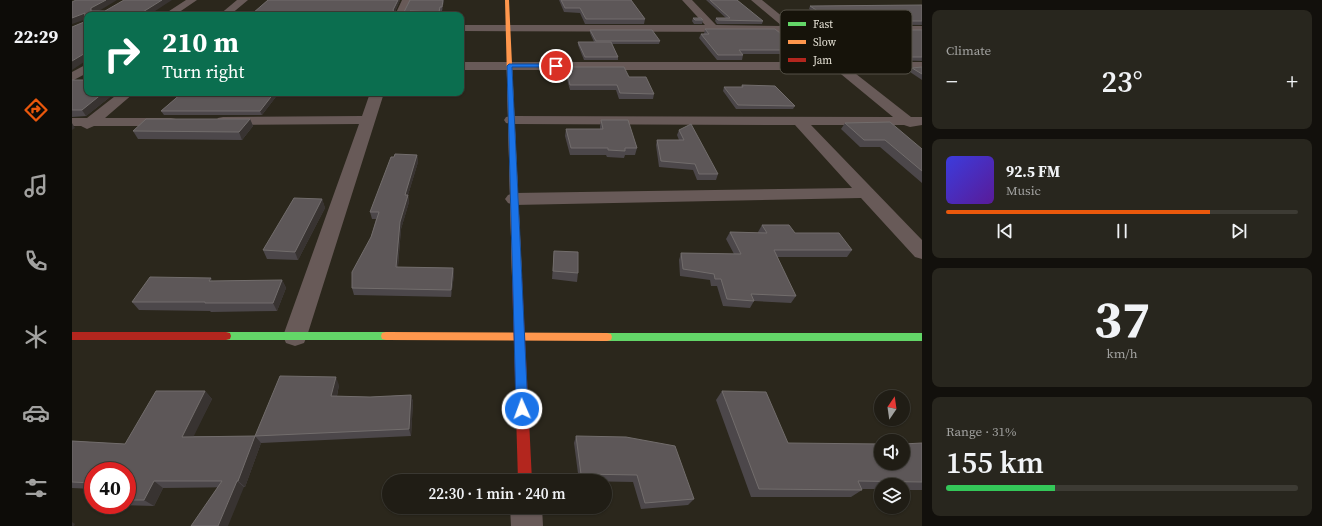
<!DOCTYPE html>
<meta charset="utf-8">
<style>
body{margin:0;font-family:"Source Serif 4",serif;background:#28261e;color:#f1f3f6;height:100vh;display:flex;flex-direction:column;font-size:15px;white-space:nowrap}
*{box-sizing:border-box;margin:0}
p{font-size:13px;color:#a2a2a0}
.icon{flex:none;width:22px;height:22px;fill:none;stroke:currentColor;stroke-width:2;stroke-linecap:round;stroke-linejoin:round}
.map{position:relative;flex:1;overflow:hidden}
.side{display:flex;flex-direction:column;gap:10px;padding:10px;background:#12100c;width:400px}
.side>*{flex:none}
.guide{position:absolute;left:12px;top:12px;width:380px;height:84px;border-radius:8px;box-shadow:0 1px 3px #0004,0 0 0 1px #3d3b34;background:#0b6e4f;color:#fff;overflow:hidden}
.needle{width:26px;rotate:13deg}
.buttons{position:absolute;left:802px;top:390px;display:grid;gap:8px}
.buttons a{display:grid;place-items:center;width:36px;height:36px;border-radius:50%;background:#201d15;box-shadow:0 1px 3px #0004,0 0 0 1px #3d3b34;font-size:20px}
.speed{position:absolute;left:12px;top:462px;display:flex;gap:8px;font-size:20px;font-weight:700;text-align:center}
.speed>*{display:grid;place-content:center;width:52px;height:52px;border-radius:50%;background:#201d15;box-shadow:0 1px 3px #0004,0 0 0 1px #3d3b34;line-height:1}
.speed .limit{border:6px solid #d22;background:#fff;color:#111}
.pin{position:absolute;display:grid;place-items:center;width:34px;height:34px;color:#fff;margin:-17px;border:2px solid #fff;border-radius:50%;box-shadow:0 1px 4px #0007}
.me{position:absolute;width:44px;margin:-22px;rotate:358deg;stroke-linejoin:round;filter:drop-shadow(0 0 3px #0008)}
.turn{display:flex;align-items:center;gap:14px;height:84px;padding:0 12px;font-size:18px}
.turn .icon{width:52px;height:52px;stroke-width:2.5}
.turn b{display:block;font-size:28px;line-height:34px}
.big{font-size:30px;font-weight:600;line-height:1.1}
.side .widget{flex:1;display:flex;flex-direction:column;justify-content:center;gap:6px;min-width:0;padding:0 14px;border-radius:8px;background:#28261e}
.side .dial{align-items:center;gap:0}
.dial b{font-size:52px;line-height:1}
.song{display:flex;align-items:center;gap:12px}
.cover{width:48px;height:48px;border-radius:6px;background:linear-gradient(135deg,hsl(240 70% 55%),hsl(270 70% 35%))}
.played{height:4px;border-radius:2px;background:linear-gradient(90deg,#ea580c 75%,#3d3b34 75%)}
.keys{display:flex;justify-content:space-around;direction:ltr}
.heat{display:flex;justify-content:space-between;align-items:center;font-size:22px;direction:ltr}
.charge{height:6px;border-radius:3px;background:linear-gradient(90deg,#34c759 31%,#3d3b34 0)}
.trip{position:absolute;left:310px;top:474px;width:230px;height:40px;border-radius:20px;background:#201d15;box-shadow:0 1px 3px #0004,0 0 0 1px #3d3b34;font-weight:600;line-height:40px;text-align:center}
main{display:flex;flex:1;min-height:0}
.dock{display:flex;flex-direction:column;width:72px;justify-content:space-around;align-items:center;background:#0d0c08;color:#a2a2a0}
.dock .icon{width:28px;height:28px}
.dock .selected{color:#ea580c}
.dock b{font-size:18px;color:#f1f3f6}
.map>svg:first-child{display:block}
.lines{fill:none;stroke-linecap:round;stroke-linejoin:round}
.street{fill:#685a58;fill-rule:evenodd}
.fast{fill:#63d668;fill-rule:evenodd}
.slow{fill:#ff974d;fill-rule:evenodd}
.jam{fill:#b3261e;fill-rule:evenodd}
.wall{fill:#4c474a}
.shaded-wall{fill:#383331}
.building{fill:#5d5758;stroke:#726d6c}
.route{fill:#1a73e8;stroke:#114b97}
.key{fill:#16130a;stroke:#545147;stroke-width:1}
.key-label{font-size:11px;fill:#e5e1d5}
</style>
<main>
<nav class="dock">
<b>22:29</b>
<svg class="icon selected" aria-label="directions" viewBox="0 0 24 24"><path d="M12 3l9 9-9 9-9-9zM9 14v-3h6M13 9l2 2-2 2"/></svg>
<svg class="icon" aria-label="music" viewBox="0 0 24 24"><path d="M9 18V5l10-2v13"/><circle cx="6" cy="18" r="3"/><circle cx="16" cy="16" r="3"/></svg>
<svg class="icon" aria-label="phone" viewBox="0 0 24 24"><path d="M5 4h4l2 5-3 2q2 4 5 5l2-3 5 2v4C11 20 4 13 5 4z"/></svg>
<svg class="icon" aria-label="climate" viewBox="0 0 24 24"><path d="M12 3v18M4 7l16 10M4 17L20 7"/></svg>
<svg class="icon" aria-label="car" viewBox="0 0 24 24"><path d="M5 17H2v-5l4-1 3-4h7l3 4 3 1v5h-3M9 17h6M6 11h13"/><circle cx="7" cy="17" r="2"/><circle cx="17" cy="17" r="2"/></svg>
<svg class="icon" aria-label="filters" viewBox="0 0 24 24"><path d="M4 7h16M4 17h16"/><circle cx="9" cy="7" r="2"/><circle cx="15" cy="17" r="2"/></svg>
</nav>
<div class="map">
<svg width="850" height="526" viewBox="0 0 850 526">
<rect width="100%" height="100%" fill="#2b271c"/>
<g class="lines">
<!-- street -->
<path class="street" d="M114 0H125L103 15H91Z
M165 0H176L158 15H147Z
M330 0H340L333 15H323Z
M610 0H620L644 25 710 26 679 0H690L722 26H850V32H731L770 62H850V70H779L839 117H850V125L838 127 832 125H739L850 240V259L843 257 789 198 442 205 436 203 433 199 436 195 442 193 780 188 723 125 439 124 434 123 432 120 434 117 439 116 821 117 764 70H389V62H755L717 32 389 31V25H633Z
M15 64V73L0 81V72Z
M47 93H62L33 118H99L104 119 106 122 104 125 99 126H22L15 129 9 126H0V118H15Z
M298 93H312L235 336 232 343 223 346 214 343 211 336 287 124 151 125 146 124 144 121 146 118 151 117 290 116Z
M438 507H470L471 526H439Z"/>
<!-- fast -->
<path class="fast" d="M154 332H314L318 333 319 336 318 339 314 340H154L150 339 149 336 150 333Z
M535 333H850V341H535L531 340 530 337 531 334Z"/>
<!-- slow -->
<path class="slow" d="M433 0H437L450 277 448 279H442L440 277Z
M314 332 535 333 539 334 540 337 539 340 535 341 314 340 310 339 309 336 310 333Z"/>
<!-- jam -->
<path class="jam" d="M445 274 448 275 450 277 460 481H446L440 277 442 275Z
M0 332H154L158 333 159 336 158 339 154 340H0Z"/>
</g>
<!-- wall -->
<path class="wall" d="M196 0H328L323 12H332L372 0 370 11H368L367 15H182L181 13Z
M487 0H559L573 19 572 24H513L508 13 492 12Z
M634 0H665L691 21 690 24H645L643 21 644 18H654Z
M850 5V25L760 24 737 9 738 6Z
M621 18 631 20 630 24H622L620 21Z
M633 29 719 42 718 45 724 50 722 54H671V55L670 60H645L627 38 629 34H632Z
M518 30 588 41 587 44H540L546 57V60H512L506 45V42H522L518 33Z
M775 30H850V61L821 60 808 52H801L773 34Z
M494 67 557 77 582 94 581 99H547L544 90H498L493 72Z
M850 67V80L838 72 840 68Z
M0 80 15 93H43L14 116 0 117Z
M670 85 723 106 721 109H664L651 91 652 87H669Z
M110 93H205L206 94 190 115H92L89 111Z
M178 119 181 126 170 140 66 139 61 131Z
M529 120 565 148 563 155H553L552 158 535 157 534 155H498L493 136 494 129H528V126Z
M773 123 850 149V183L808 147H788L769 129Z
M607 130 646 174 644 180H625L621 170 587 167 584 145 585 140H607L605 135Z
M345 155 346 162 336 195 337 202 329 229 326 267 381 268 382 275 379 297 282 295 280 288 299 237 304 219H300L298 212 322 157Z
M250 199 253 208 226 260 195 259 191 250Z
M690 225 723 233 780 250 775 257H705L724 296 719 303 682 301 678 308 651 306 645 286H639L638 280 608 276 607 260 609 253 662 254 654 239 658 232 686 233V232Z
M482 251 506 273 505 282 480 279Z
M210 280 214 288 205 311 139 312 138 311 67 310 60 302 141 281Z
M267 385 265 396 298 397 339 395 341 402 339 436 189 443 173 487 91 488 82 506 47 505H55V471H21V489L0 488V441L53 444 133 391 140 399 121 436H183Z
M650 391 716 443 809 463 850 443V490H831V485H809V489H790V490L779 497H679L644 400Z
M504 436 622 499 616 505 569 509 561 482 507 481 502 443Z"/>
<!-- shaded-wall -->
<path class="shaded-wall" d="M34 0H45L22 14 19 11V8Z
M90 0H100L77 15H66Z
M326 0H328L322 14 321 10Z
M371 0H372L370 11V7Z
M13 13 15 19 0 24V18Z
M15 52V60L0 70V61Z
M31 93H43L14 116 10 110Z
M202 93H205L206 94 190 115 188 111Z
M178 119 181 126 170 140 167 132Z
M0 123 3 128 0 130Z
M345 155 346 162 336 195 337 202 329 229 325 274 324 267 328 222 333 195Z
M250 199 253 208 226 260 223 252Z
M381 268 382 275 379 297V290Z
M139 278 144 286 137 281Z
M210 280 214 288 205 311 201 303Z
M264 377 267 385 263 404 259 396Z
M133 391 140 399 118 444 110 437Z
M339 395 341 402 339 436 337 429Z
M183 436 189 443 173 487 166 481Z
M82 481 91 488 82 506 72 500Z
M165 481 172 487 156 526H146Z
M0 522 3 524 2 526H0Z"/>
<!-- building -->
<path class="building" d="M4 0H34L19 8V11H33L52 0H90L66 15H15V52L0 61V27L12 22 13 13 0 18V2Z
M196 0H326L321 10 322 12H332L338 0H371L370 7H368L367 12 338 11 337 15H188L190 13H181Z
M489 0H559L573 19H514L508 8H493Z
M638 0H665L691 21 646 20 644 18H658Z
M850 5V21H761L738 6Z
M621 18H629L631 20H623Z
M633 29H703L719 42H714L724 50H667L671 55H646L629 34H637Z
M518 30H580L588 41H524Z
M775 30H850V57H823L810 49H803Z
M506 42H539L546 57H513Z
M494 67H552L557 77H574L582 94 548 93 545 85H498Z
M850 67V74L840 68Z
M0 80H15V93H31L10 110H0Z
M670 85 703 86 723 106 666 105 652 87H671Z
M110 93H202L188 111H89Z
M74 119H178L167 132 61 131Z
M529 120H556L565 148H553V151L536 150V148H499L494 129H531Z
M818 122 850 149V171L813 140H792L773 123Z
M619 124 646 174H627L623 164 589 161 585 140H612L607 130Z
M323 154 345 155 333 195H336L328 222 324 267 381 268 379 290 280 288V272L299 237 307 212H298L319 157H322Z
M222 198 250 199 223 252 191 250Z
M690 225H717L723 233H767L780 250H702L724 296 679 294 682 301 655 299 649 279H643L642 274 611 269 609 253 669 254 658 232 695 233Z
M482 251 506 252V273L481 271Z
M78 277 139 278 137 281 210 280 201 303H133V302H60Z
M208 376 264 377 259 396 298 397 339 395 337 429 183 436Z
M84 391H133L110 437 183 436 166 481H165L146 526H119L150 481H82L72 500H55V471H21V483L0 482V441L53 444Z
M650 391 694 392 716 443 809 444V463H831V444L850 443V482L786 481 790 490 687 489Z
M504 436 554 437 603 446 622 499 573 503 565 475 509 474Z"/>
<!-- route -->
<path class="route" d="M484 64 487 66 486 67H440L456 409 455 413 450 414 446 413 444 409 435 66 437 64Z"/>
<!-- legend -->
<rect x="708" y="10" width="132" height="64" rx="6" class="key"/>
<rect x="716" y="22" width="18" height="4" fill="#63d668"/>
<rect x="716" y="40" width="18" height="4" fill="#ff974d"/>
<rect x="716" y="58" width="18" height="4" fill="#b3261e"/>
<g class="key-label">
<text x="741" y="28">Fast</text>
<text x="741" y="46">Slow</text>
<text x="741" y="64">Jam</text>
</g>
</svg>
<div class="buttons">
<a><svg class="needle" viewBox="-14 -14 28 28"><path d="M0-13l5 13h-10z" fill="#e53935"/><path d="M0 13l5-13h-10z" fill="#a2a2a0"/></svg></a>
<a><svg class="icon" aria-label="sound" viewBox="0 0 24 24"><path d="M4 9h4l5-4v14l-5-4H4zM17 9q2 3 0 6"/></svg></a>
<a><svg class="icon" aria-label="layers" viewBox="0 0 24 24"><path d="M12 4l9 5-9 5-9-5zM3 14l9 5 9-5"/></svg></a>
</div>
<div class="speed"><div class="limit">40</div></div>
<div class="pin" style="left:484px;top:66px;background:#d93025"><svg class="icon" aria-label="arrive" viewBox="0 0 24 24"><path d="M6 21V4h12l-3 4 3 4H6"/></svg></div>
<svg class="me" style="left:450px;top:409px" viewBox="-20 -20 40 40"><circle r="17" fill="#1a73e8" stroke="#fff" stroke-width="3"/><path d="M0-11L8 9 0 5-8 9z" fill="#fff"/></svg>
<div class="trip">22:30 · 1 min · 240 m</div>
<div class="guide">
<div class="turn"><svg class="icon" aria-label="right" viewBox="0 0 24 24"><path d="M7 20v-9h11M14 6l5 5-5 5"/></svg><div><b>210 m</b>Turn right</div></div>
</div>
</div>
<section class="side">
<div class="widget"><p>Climate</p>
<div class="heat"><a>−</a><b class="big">23°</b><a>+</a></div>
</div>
<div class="widget">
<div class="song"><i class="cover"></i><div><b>92.5 FM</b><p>Music</p></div></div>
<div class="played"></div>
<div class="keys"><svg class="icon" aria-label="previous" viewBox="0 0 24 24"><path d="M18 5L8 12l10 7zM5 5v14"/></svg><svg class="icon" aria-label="pause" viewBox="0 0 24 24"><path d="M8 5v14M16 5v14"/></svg><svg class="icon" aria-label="next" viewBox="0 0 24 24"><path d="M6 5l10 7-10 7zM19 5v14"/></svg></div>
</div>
<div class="widget dial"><b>37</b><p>km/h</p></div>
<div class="widget"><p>Range · 31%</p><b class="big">155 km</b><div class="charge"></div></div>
</section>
</main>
